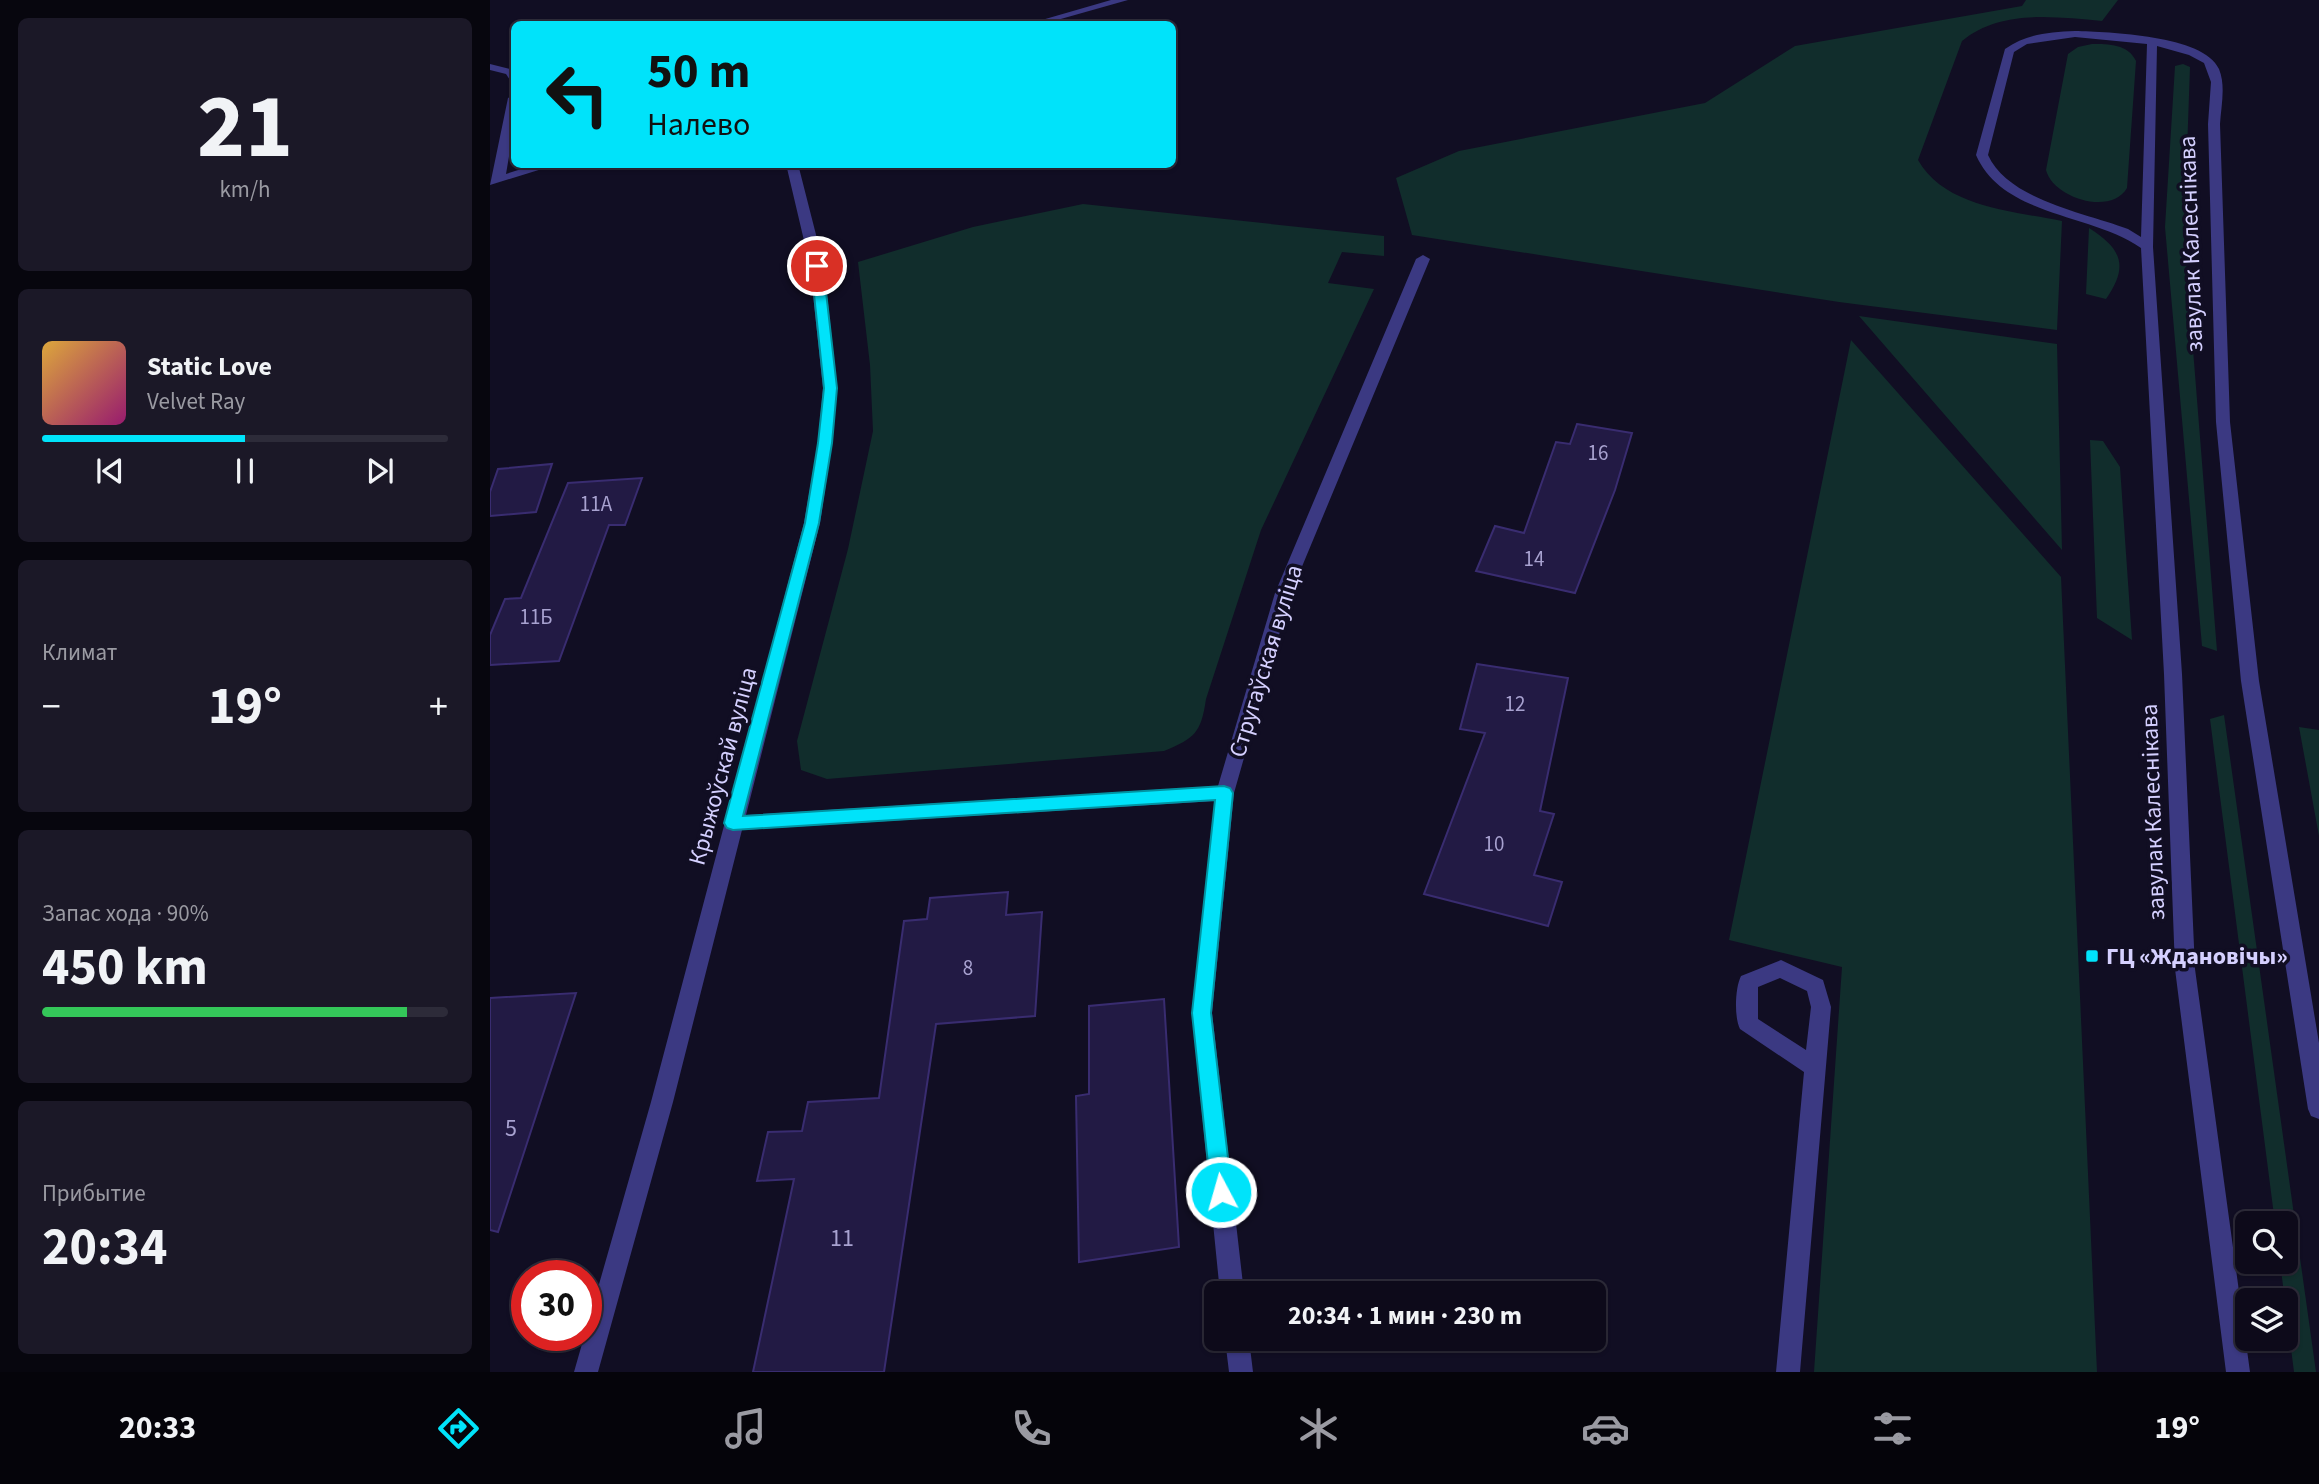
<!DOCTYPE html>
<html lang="ru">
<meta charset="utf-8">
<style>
body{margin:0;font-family:"Source Sans 3",sans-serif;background:#1b1827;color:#f1f3f6;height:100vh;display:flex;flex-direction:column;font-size:26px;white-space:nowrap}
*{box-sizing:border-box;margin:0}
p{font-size:23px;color:#9a9aa2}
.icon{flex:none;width:38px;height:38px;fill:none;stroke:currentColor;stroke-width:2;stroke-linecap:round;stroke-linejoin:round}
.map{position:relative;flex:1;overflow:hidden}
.sheet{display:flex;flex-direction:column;gap:18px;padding:18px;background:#07060e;width:490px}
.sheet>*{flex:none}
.hud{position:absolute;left:21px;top:21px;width:665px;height:147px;border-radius:10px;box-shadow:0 2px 5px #0004,0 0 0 2px #2d2b39;background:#00e3fa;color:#111;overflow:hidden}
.fabs{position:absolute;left:1745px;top:1211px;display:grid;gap:14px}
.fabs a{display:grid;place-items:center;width:63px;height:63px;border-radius:10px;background:#0d0a1a;box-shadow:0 2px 5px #0004,0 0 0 2px #2d2b39;font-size:35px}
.speed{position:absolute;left:21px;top:1260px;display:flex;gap:14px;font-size:35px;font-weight:700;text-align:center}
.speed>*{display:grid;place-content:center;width:91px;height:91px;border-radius:50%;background:#0d0a1a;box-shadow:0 2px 5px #0004,0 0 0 2px #2d2b39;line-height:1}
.speed .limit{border:10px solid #d22;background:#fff;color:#111}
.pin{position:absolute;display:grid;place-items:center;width:60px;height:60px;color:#fff;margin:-30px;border:4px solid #fff;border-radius:50%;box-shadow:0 2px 7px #0007}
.me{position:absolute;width:77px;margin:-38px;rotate:354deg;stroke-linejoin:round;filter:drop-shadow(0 0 5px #0008)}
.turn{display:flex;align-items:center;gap:24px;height:147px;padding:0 21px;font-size:32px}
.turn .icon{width:91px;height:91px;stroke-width:2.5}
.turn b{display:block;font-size:49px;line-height:60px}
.big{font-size:52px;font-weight:700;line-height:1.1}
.sheet .card{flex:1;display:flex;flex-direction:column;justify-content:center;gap:10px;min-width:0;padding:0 24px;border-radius:10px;background:#1b1827}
.sheet .dial{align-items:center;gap:0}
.dial b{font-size:91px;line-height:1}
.song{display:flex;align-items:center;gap:21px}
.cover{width:84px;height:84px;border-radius:10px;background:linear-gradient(135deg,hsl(40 70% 55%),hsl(320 70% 35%))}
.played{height:7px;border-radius:4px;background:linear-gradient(90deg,#00e3fa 50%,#2d2b39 50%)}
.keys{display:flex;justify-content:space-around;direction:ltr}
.heat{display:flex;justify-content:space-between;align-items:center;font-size:38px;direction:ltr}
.charge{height:10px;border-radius:5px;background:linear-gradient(90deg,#34c759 90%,#2d2b39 0)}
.trip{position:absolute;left:714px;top:1281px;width:402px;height:70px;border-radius:10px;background:#0d0a1a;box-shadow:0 2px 5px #0004,0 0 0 2px #2d2b39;font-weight:700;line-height:70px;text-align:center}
.tabs{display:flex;height:112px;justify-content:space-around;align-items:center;background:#05040a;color:#9a9aa2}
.tabs .icon{width:49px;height:49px}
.tabs .active{color:#00e3fa}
.tabs b{font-size:32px;color:#f1f3f6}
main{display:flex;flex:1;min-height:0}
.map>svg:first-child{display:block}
.green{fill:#112d2c}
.building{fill:#221a44;stroke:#392c70;stroke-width:2}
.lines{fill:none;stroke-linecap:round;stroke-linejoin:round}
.minor{fill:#3b3982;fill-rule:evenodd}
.route{fill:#00e3fa;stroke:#0094a2;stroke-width:2}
.poi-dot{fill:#00e3fa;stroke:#110e23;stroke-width:2.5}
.labels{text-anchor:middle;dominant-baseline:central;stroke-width:7;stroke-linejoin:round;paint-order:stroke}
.number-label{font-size:21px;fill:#a8a2d0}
.street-label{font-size:24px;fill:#d5d0ff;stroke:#110e23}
.poi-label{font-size:24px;font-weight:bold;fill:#d5d0ff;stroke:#110e23;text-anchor:start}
.near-number-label{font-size:24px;fill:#a8a2d0}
</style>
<main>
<section class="sheet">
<div class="card dial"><b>21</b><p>km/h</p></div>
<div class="card">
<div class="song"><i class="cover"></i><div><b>Static Love</b><p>Velvet Ray</p></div></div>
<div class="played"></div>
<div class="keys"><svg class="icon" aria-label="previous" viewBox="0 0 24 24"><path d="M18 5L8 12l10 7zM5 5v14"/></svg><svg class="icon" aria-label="pause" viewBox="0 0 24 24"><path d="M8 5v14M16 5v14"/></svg><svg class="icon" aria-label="next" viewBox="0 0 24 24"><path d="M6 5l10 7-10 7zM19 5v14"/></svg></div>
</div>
<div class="card"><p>Климат</p>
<div class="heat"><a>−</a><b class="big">19°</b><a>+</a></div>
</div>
<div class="card"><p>Запас хода · 90%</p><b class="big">450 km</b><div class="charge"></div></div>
<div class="card"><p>Прибытие</p><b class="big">20:34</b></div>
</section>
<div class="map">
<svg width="1829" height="1372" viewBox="0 0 1829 1372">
<rect width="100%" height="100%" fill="#110e23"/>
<!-- green -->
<path class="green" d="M1536 0H1628L1612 21C1564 17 1511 9 1472 41L1428 160C1455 208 1524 211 1572 221L1567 330 1349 302 922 235 906 178 969 151 1215 103 1305 46 1532 6Z
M1602 44C1619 44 1638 44 1646 61L1637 188C1621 216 1563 198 1556 170L1578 54 1588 47Z
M1693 64 1700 67 1694 236 1727 651 1712 646 1675 227 1685 66Z
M593 204 894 236V256L852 252 838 283 884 289 771 530 716 699C711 733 705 738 674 751L337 779 311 770 307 741 358 549 383 431 380 365 368 262 483 227Z
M1599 228C1632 249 1639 266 1616 299L1596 294Z
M1369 316 1567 344 1572 550Z
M1361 340 1571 577 1607 1372H1324L1352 967 1239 940Z
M1600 440 1613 441 1630 467 1642 640 1607 618Z
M1734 715 1826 1372H1804L1790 1262H1796V1223H1785L1720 719Z
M1809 727 1829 730V836Z"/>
<!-- building -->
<path class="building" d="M1087 424 1142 433 1125 490 1085 593 986 571 1005 526 1034 533 1066 442 1080 444Z
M62 464 46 512 0 516V492L8 469Z
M152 478 135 525H119L69 661 0 665V635L15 599 31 598 78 483Z
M987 664 1078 678 1050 811 1064 814 1044 875 1072 882 1058 926 934 894 995 733 970 729Z
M518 892 516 915 552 912 545 1016 446 1024 394 1372H263L304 1179 267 1181 278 1132 312 1131 318 1102 389 1098 414 921 437 919 440 898Z
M86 993 8 1232 0 1230V998Z
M674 999 689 1247 589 1262 586 1096 599 1094V1006Z"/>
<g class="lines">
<!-- minor -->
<path class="minor" d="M621 0H638L553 24H538Z
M1585 31C1618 32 1714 35 1729 69 1736 86 1731 107 1730 124L1740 422 1769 681 1829 1043V1119L1821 1116 1818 1109 1751 681 1726 422 1718 124 1721 82 1714 63 1699 55 1667 46 1663 247 1692 674 1705 969 1760 1372H1736L1685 969 1674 674 1651 248C1601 213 1513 217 1486 155L1515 49C1537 34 1559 32 1585 31ZM1585 37 1657 44 1651 237 1638 229C1596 213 1518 200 1498 155L1524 52 1537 44Z
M0 64 24 70V81L20 80 16 74 0 70Z
M24 95V127L16 174 47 164H68L0 185 18 98Z
M296 164H308L334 266 347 388 342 443 330 523 256 815 728 786 785 593 926 259 933 255 940 259 801 593 744 793 722 1013 754 1293H730L702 1013 725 801 252 830 183 1102 108 1372H84L161 1102 314 523 328 443 333 388 320 266Z
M1291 960 1333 980 1341 1007 1310 1372H1286L1314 1072 1250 1029C1244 1017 1245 988 1251 976ZM1290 978 1317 991 1321 1007 1316 1050 1268 1019V987Z
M735 1339H759L763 1372H739Z"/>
</g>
<!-- route -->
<path class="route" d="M327 263 333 266 347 388 342 443 329 523 253 816 734 786 740 788 743 793 721 1013 742 1192 738 1198 731 1201 724 1198 721 1192 702 1013 725 800 243 830 237 828 234 823 315 523 328 443 334 388 321 266Z"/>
<!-- markers -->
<rect class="poi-dot" x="1595" y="949" width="14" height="14" rx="3.5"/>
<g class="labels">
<!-- number labels -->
<g class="number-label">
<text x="1108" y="453">16</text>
<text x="106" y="504">11А</text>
<text x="1044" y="559">14</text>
<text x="46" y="617">11Б</text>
<text x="1025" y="704">12</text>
<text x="1004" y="844">10</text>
<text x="478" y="968">8</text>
</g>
<!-- street labels -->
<g class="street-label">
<text transform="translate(1701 244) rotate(-92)">завулак Калеснікава</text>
<text transform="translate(776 661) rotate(-73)">Стругаўская вуліца</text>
<text transform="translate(233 766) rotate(-75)">Крыжоўскай вуліца</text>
<text transform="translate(1663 812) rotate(-92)">завулак Калеснікава</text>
</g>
<!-- poi labels -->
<g class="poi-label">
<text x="1616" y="956">ГЦ «Ждановічы»</text>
</g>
<!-- near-number labels -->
<g class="near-number-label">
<text x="21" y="1128">5</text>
<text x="352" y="1238">11</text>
</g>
</g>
</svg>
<div class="fabs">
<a><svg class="icon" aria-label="search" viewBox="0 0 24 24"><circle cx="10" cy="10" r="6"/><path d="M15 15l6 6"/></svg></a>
<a><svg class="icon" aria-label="layers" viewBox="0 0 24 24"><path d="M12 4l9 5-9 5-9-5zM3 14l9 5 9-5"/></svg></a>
</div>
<div class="speed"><div class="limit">30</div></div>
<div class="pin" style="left:327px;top:266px;background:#d93025"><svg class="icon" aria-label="arrive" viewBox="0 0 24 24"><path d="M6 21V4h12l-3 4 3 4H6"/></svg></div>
<svg class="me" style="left:731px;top:1192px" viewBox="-20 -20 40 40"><circle r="17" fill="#00e3fa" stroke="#fff" stroke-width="3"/><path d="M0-11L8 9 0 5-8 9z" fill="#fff"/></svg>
<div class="trip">20:34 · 1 мин · 230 m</div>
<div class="hud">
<div class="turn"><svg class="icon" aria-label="left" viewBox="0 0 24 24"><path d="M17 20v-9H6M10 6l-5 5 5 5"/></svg><div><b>50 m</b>Налево</div></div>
</div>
</div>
</main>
<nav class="tabs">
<b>20:33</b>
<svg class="icon active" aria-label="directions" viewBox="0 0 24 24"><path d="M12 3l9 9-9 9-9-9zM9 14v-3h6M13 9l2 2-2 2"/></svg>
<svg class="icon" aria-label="music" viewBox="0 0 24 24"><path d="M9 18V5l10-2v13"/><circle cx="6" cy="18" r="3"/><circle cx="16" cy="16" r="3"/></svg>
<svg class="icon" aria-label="phone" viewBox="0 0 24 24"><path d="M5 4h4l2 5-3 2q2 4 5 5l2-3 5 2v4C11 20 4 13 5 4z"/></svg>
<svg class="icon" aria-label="climate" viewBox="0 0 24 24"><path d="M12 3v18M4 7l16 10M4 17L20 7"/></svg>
<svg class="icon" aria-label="car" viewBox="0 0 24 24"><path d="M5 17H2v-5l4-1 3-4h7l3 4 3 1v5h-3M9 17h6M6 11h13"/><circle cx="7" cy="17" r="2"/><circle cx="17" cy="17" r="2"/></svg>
<svg class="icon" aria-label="filters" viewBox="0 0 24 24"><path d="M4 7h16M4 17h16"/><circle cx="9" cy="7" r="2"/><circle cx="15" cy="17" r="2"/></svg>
<b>19°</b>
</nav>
